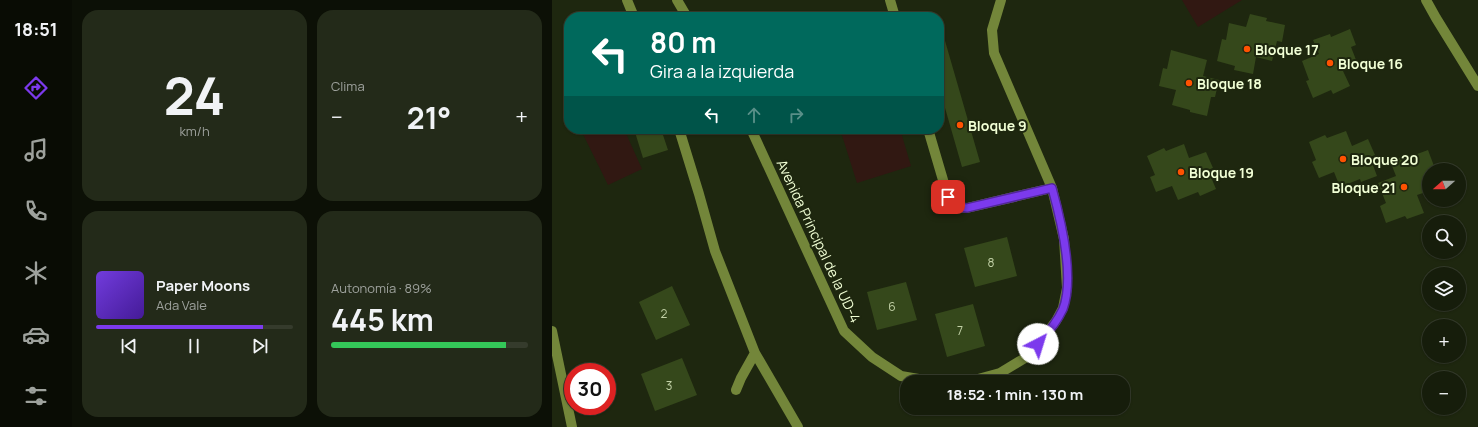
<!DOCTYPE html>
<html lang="es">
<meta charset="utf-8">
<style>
body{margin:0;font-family:Manrope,sans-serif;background:#232a19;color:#f1f3f6;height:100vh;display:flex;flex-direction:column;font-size:15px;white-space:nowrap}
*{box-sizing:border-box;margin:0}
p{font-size:13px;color:#9ea29d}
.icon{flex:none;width:22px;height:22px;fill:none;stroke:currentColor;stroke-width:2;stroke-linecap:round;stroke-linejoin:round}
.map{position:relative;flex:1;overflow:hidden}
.panel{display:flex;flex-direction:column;gap:10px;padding:10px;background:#0c1006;width:480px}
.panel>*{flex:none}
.top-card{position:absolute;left:12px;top:12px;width:380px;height:122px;border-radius:16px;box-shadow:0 1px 3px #0004,0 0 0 1px #353b2c;background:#00695c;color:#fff;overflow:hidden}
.needle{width:26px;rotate:249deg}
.fabs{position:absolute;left:870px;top:163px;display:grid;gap:8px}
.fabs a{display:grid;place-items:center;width:44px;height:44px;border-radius:50%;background:#161d0b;box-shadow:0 1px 3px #0004,0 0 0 1px #353b2c;font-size:20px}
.speed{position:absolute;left:12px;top:363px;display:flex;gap:8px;font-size:20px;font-weight:700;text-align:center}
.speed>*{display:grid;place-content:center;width:52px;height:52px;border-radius:50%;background:#161d0b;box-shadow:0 1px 3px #0004,0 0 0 1px #353b2c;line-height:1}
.speed .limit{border:6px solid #d22;background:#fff;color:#111}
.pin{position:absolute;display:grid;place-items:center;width:34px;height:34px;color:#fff;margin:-17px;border-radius:8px;box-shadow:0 2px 6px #0006}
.me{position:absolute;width:44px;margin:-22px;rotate:40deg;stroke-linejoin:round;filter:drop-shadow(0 0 3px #0008)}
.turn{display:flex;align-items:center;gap:14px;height:84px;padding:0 20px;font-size:18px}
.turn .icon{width:52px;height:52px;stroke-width:2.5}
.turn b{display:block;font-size:28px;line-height:34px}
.lanes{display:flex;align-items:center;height:38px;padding:0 20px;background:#0003;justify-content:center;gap:20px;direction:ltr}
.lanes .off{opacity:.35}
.big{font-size:30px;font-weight:700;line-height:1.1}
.panel .card{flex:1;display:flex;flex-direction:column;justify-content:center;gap:6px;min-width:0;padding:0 14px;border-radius:16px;background:#232a19}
.panel .dial{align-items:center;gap:0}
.dial b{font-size:52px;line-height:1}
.song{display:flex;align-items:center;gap:12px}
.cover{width:48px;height:48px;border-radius:6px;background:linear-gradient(135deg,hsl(260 70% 55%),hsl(260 70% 35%))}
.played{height:4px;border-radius:2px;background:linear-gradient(90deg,#7c3aed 85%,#353b2c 85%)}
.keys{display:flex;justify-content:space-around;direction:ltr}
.heat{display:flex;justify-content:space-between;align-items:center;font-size:22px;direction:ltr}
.charge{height:6px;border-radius:3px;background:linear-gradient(90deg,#34c759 89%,#353b2c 0)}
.panel .tiles{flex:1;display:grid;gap:10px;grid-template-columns:repeat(2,1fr)}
.trip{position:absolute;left:348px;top:375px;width:230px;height:40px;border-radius:16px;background:#161d0b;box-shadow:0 1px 3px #0004,0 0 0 1px #353b2c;font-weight:700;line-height:40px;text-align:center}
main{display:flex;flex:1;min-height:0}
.tab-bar{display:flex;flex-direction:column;width:72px;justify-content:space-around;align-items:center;background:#090c04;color:#9ea29d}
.tab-bar .icon{width:28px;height:28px}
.tab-bar .active{color:#7c3aed}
.tab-bar b{font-size:18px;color:#f1f3f6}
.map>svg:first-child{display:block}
.green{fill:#311812}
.building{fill:#35481b}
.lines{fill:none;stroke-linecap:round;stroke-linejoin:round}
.minor{stroke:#73863a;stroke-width:10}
.route-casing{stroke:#51269a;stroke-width:10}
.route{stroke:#7c3aed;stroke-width:7}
.poi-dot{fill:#ff5201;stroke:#1e270f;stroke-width:1.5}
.labels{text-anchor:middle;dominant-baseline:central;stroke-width:4;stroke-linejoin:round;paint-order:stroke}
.number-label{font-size:12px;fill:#c2d1a6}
.poi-label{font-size:14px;font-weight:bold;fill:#f1ffd5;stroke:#1e270f;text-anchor:start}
.street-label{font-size:14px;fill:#f1ffd5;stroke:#1e270f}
</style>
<main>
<nav class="tab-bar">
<b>18:51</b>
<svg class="icon active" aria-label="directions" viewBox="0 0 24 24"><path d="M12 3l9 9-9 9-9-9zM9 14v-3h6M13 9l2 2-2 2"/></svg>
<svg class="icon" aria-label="music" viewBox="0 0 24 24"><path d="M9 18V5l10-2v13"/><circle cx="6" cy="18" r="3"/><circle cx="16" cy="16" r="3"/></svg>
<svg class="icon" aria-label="phone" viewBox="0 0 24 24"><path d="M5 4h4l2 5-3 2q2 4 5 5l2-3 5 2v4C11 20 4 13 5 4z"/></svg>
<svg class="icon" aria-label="climate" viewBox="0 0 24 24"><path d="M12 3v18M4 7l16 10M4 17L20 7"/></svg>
<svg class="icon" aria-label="car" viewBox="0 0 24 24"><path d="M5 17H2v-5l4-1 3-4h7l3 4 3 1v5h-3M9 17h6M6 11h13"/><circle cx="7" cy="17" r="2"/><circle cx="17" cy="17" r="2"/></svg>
<svg class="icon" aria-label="filters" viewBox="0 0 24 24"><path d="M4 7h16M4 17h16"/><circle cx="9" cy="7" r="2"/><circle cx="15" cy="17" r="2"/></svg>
</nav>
<section class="panel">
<div class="tiles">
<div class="card dial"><b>24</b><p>km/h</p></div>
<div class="card"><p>Clima</p>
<div class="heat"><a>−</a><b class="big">21°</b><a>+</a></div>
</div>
<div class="card">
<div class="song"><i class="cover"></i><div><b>Paper Moons</b><p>Ada Vale</p></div></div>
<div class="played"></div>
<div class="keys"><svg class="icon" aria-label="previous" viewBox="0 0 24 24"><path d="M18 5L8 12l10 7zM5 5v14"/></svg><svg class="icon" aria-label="pause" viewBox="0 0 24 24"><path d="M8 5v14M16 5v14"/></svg><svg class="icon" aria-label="next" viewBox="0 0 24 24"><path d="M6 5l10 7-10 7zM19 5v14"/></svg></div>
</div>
<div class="card"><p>Autonomía · 89%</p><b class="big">445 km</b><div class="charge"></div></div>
</div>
</section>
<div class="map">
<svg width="926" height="427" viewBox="0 0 926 427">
<rect width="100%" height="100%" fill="#1e270f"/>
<!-- green -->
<path class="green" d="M630 0H690L646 27Z
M36 129H72L90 169 56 185 30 132Z
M288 129H348L359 166 305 183Z"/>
<!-- building -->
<path class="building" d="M698 14 715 18 714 21 733 25 730 42 725 41 720 61 704 57 701 74 682 70 683 66 665 61 670 39 674 40 677 23 694 27Z
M387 20 428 162 410 167 387 87Z
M798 29 804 45 799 47 806 65 791 71 798 86 781 94 779 90 761 98 754 81 757 80 750 61 767 54 761 40 778 34 779 37Z
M619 50 655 60 651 76 667 80 663 97H659L655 116 638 112V110L620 105 624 90 607 86 611 68 615 69Z
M82 129H109L116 150 91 158Z
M794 131 800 146 816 139 823 155 818 157 825 176 809 182 808 179 788 187 782 172 767 178 760 162 764 160 757 142 773 135 775 138Z
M632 144 637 158 654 152 661 168 656 170 664 189 648 196 646 192 626 200 620 186 604 192 598 177 603 175 595 156 612 148 614 151Z
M876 150 882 166 877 168V191L865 195 872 213 855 219 853 216 834 223 828 206 834 203 826 183 844 176 838 161 856 155 857 157Z
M455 237 465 276 423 287 412 248Z
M354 282 365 320 325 330 315 292Z
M120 286 138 325 104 340 87 302Z
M421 304 433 346 395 357 383 314Z
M130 358 145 395 103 411 89 374Z"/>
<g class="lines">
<!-- minor -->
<path class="minor" d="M75 0 82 17
M125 0 135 17
M338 0 343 17
M874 0 884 18 926 86
M127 129 147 194 163 251 203 353 246 427
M199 129 292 331 320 357 349 376 384 382H415L448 373 473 358 494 334 504 321 511 308 515 288 512 239 500 188 442 53 440 30 449 0
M376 129 396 197 403 207 415 208 500 188
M0 331 20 427
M184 390 189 378 203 353"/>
</g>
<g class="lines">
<defs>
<path id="route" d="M396 197 403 207 415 208 500 188C509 220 523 277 511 309 505 322 496 333 486 344"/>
</defs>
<!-- route casing -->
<use href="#route" class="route-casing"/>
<!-- route -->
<use href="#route" class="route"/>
</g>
<!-- markers -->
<g class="poi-dot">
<circle cx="695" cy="49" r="4"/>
<circle cx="778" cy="63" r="4"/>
<circle cx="637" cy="83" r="4"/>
<circle cx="408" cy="125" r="4"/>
<circle cx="791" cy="159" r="4"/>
<circle cx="629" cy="172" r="4"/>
<circle cx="852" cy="187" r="4"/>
</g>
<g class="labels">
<!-- number labels -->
<g class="number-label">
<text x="439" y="262">8</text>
<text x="340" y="306">6</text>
<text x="112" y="313">2</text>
<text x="408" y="330">7</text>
<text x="117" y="385">3</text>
</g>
<!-- poi labels -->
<g class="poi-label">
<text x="703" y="49">Bloque 17</text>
<text x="786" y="63">Bloque 16</text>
<text x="645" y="83">Bloque 18</text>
<text x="416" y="125">Bloque 9</text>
<text x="799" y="159">Bloque 20</text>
<text x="637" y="172">Bloque 19</text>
<text x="844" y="187" text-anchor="end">Bloque 21</text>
</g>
<!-- street labels -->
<g class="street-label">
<text transform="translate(267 241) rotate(65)">Avenida Principal de la UD-4</text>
</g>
</g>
</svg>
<div class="fabs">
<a><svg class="needle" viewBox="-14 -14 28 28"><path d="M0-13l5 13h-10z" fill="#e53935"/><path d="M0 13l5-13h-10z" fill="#9ea29d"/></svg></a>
<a><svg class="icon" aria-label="search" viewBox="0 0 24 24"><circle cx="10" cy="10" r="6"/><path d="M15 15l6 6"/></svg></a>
<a><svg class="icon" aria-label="layers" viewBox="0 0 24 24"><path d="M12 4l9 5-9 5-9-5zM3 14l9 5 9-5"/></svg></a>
<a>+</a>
<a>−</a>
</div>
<div class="speed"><div class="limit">30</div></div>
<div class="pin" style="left:396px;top:197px;background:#d93025"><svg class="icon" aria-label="arrive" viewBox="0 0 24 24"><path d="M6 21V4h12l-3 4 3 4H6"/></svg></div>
<svg class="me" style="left:486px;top:344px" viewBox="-20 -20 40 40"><circle r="19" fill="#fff"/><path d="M0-13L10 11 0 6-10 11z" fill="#7c3aed"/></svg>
<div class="trip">18:52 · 1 min · 130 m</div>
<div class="top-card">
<div class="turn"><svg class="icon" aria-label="left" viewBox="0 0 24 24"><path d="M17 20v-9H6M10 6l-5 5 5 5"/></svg><div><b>80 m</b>Gira a la izquierda</div></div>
<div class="lanes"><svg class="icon" aria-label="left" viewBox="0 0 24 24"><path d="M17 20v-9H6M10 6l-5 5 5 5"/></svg><svg class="icon off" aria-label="ahead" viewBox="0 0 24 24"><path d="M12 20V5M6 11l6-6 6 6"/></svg><svg class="icon off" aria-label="right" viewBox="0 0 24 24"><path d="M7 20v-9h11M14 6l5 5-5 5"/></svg></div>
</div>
</div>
</main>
